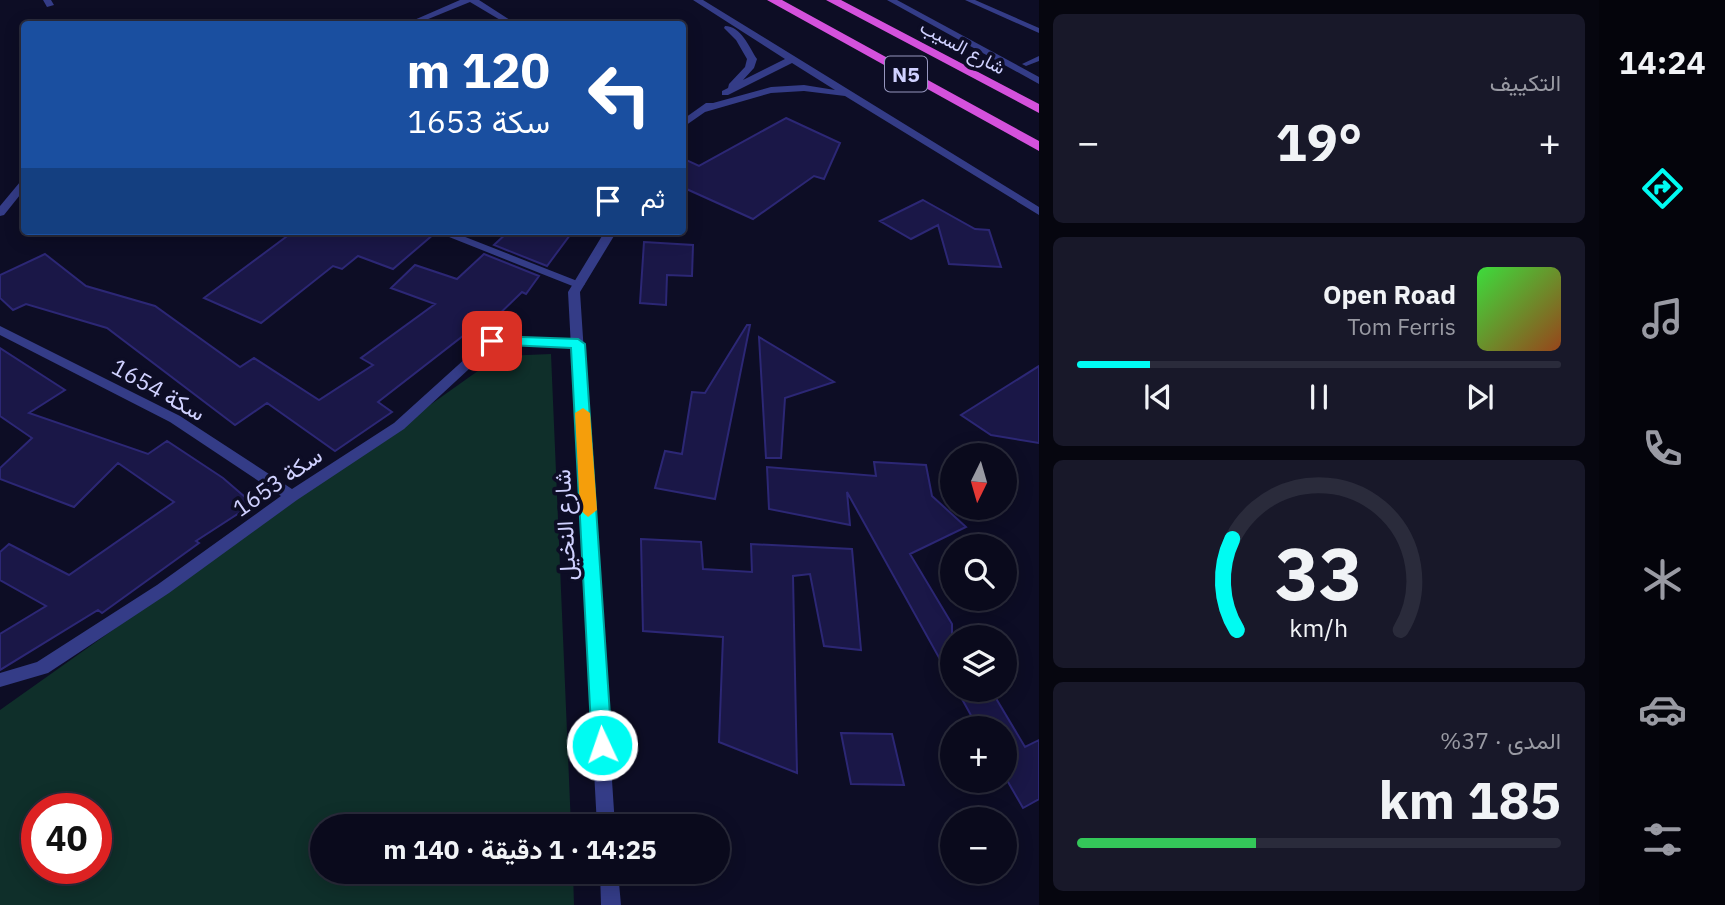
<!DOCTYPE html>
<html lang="ar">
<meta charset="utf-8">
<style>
body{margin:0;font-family:"IBM Plex Sans",Vazirmatn,sans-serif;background:#181829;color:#f1f3f6;direction:rtl;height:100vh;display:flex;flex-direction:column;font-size:26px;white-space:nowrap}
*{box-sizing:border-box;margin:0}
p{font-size:23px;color:#999aa3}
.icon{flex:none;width:38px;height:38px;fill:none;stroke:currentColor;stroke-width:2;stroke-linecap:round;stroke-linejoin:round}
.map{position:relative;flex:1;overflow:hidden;direction:ltr}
.details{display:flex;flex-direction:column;gap:14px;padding:14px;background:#06060f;width:560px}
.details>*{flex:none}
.banner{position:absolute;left:21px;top:21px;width:665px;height:214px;border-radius:7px;box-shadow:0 4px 18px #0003,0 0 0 2px #2a2b3b;direction:rtl;background:#1a4fa0;color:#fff;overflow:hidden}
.needle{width:46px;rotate:185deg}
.controls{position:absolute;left:940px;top:443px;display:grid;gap:14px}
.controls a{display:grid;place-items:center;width:77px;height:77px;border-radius:50%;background:#0a0a1c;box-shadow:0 4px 18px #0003,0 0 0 2px #2a2b3b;font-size:35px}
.speed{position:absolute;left:21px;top:793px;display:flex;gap:14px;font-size:35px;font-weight:700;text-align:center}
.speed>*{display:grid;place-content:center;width:91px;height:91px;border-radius:50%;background:#0a0a1c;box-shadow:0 4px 18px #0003,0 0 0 2px #2a2b3b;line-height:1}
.speed .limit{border:10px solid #d22;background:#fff;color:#111}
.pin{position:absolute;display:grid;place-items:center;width:60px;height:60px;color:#fff;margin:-30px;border-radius:14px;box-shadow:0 4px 10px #0006}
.me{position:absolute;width:77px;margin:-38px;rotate:357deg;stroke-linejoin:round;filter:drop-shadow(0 0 5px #0008)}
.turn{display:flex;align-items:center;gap:24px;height:147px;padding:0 21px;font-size:32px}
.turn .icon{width:91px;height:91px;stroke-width:2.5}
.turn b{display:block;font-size:49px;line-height:60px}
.then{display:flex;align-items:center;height:66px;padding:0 21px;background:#0003;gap:14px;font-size:26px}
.big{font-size:52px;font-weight:700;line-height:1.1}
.details .tile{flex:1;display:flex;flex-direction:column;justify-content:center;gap:10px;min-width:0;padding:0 24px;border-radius:10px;background:#181829}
.details .dial{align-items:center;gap:0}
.dial svg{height:182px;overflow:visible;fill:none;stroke:#2a2b3b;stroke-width:7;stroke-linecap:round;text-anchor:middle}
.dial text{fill:#f1f3f6;stroke:none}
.song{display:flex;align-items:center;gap:21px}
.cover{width:84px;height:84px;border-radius:10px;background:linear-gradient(135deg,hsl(120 70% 55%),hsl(20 70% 35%))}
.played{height:7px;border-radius:4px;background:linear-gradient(90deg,#00fbf2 15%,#2a2b3b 15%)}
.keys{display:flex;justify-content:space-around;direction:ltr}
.heat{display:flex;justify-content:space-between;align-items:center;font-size:38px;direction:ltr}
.charge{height:10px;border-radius:5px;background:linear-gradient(90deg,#34c759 37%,#2a2b3b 0)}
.trip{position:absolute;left:310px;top:814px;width:420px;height:70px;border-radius:35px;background:#0a0a1c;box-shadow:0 4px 18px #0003,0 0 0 2px #2a2b3b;font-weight:700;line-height:70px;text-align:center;direction:rtl}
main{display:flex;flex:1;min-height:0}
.menu{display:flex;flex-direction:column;width:126px;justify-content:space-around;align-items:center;background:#04040b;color:#999aa3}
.menu .icon{width:49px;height:49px}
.menu .active{color:#00fbf2}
.menu b{font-size:32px;color:#f1f3f6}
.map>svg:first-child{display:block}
.green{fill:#0f2f2a;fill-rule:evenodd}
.building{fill:#1a1747;stroke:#2c2775;stroke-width:2}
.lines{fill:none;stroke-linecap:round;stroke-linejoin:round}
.service{fill:#343c87;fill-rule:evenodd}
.minor{fill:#343c87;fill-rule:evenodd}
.tertiary{fill:#343c87;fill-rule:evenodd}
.trunk{fill:#d451dc;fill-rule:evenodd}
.route{fill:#00fbf2;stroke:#00a39d;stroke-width:2}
.slow{fill:#f59e0b}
.labels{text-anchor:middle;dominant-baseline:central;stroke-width:7;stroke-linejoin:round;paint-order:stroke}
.far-street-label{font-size:19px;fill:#d0d1ff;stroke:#0d0d25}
.shield{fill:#0d0d25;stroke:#9696be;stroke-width:2}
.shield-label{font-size:21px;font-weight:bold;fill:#d0d1ff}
.street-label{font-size:23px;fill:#d0d1ff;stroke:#0d0d25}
</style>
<main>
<nav class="menu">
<b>14:24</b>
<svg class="icon active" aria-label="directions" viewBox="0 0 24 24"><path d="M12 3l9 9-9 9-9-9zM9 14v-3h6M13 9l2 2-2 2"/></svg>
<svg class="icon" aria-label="music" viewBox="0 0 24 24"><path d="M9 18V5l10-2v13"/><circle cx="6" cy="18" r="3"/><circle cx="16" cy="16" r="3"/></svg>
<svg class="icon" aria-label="phone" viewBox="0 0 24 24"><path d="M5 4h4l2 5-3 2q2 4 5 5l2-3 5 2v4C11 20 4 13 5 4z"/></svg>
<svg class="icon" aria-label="climate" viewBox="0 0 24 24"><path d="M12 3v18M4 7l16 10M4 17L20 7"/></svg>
<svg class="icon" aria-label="car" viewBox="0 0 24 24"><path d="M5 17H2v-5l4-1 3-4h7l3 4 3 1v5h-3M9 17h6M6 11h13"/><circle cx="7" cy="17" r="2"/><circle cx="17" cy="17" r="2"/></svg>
<svg class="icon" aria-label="filters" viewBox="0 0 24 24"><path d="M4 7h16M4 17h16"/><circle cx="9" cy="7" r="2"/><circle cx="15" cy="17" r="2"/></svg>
</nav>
<section class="details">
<div class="tile"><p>التكييف</p>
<div class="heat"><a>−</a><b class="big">19°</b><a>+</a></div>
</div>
<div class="tile">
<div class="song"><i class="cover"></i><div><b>Open Road</b><p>Tom Ferris</p></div></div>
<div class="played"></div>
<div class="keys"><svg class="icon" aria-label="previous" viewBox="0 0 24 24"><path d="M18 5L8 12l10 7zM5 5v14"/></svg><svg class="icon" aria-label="pause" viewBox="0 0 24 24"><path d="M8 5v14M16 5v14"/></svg><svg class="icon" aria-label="next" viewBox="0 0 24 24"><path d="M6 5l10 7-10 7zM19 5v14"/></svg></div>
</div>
<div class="tile dial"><svg viewBox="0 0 100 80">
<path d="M14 69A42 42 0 1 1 86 69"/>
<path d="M14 69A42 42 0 0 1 12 29" stroke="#00fbf2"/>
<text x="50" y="56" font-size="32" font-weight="700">33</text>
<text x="50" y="72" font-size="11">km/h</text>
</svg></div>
<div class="tile"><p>المدى · 37%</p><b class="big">185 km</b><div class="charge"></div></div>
</section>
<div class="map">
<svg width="1039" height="905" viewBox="0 0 1039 905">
<rect width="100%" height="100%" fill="#0d0d25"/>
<!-- green -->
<path class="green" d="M551 354 571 826H322V872H573L574 905H0V710L499 356ZM37 808H96V868H37Z"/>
<!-- building -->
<path class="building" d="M786 118 840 143 824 179 814 176 753 219 682 187V158L699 166Z
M923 200 975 229 989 230 1001 267 949 264 938 225 911 239 880 221Z
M294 231H431L434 234 393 269 358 256 342 269 333 266 261 323 204 298Z
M509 231H573L547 266 494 245Z
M644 242 693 245 692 276 667 275 666 305 640 303Z
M45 254 86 286 155 306 240 367 254 358 319 400 373 365 361 358 435 304 391 288 415 265 457 279 484 254 539 276 526 294 522 292 488 325 481 322 378 402 392 412 335 451 267 403 235 425 107 328 26 304 13 310 0 298V275Z
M747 325H750L715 499 655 488 665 451 682 454 692 392 705 393Z
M759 337 834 382 785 398 781 458H766Z
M0 348 65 390 29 413 148 454 167 441 223 478 253 504 196 541 199 543 102 613 98 610 0 670V634L46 606 0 580V552L9 544 69 575 174 502 118 463 74 507 0 479V468L32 438 0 416Z
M1039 366V443L991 435 961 415Z
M874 462 926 465 932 496 966 527 910 554 952 624V681L847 492 850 525 769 509 767 467 876 476Z
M641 539 701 542 703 569 752 572 751 544 852 549 861 650 824 646 810 574 793 576 797 773 719 742 723 637 643 631Z
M957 690H991L1025 747 1039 740V799L1023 808 1004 775V728H978Z
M841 733 892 734 904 785 851 784Z"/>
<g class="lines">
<!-- service -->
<path class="service" d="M965 0H975L1039 28V33Z
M1039 56V61L1026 66 1022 64Z"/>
<!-- minor -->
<path class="minor" d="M43 0H51L54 5 47 7Z
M460 0H479L516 24H507L470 2 416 24H405Z
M24 181V190L4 215 0 216V206L20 182Z
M434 231H450L585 284 579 288 575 287Z
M0 326 180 416 292 489 394 423 488 338 578 340 584 344 578 348 495 345 404 429 297 500 169 593 48 673 0 687V673L37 662 157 585 281 496 170 422 0 335Z"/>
<!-- tertiary -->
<path class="tertiary" d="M693 0H703L1039 207V215L845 96 804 91 771 93 705 112 682 128V120L706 103H713L771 87 804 85 835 90 792 63 728 95H722V91L728 88 729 84 745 67 747 59 736 40 724 28 725 26C741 26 749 47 757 59L754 68 743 80 785 59Z
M887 0H897L1039 77V84Z
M605 231H617L580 292 615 826H597L568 292Z
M600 872H618L621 905H601Z"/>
<!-- trunk -->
<path class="trunk" d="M767 0H782L1039 141V151Z
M826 0H841L1039 104V113Z"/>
</g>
<!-- route -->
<path class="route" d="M492 336 578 339 585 344 612 745 609 751 602 753 595 751 592 745 571 348 487 344 485 341Z"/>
<!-- slow -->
<path class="slow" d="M583 408 590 413 597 510 588 517 580 510 575 413Z"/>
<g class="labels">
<!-- far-street labels -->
<g class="far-street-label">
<text transform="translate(963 47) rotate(28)">شارع السيب</text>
</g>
<!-- shield labels -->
<rect class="shield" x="885" y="56.5" width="42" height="35" rx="5"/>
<g class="shield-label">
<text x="906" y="74">N5</text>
</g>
<!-- street labels -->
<g class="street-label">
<text transform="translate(159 389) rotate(29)">سكة 1654</text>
<text transform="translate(277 481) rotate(-35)">سكة 1653</text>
<text transform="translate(564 525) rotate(-93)">شارع النخيل</text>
</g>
</g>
</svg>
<div class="controls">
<a><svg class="needle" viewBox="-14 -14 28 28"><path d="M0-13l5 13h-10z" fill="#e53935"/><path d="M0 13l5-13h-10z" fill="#999aa3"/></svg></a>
<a><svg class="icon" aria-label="search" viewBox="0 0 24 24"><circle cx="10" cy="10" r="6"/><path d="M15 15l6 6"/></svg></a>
<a><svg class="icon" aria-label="layers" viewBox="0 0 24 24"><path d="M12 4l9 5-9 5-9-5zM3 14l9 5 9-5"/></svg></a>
<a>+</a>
<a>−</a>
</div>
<div class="speed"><div class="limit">40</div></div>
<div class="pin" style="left:492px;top:341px;background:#d93025"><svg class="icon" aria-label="arrive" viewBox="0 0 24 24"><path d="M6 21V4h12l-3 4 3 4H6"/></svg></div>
<svg class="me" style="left:602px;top:745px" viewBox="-20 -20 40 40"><circle r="17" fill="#00fbf2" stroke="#fff" stroke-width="3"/><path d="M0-11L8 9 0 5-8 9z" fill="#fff"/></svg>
<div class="trip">14:25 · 1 دقيقة · 140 m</div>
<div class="banner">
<div class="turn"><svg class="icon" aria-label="left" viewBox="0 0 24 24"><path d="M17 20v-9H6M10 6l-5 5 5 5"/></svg><div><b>120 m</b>سكة 1653</div></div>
<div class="then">ثم<svg class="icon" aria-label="arrive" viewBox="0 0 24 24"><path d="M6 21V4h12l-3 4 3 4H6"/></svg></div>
</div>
</div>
</main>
